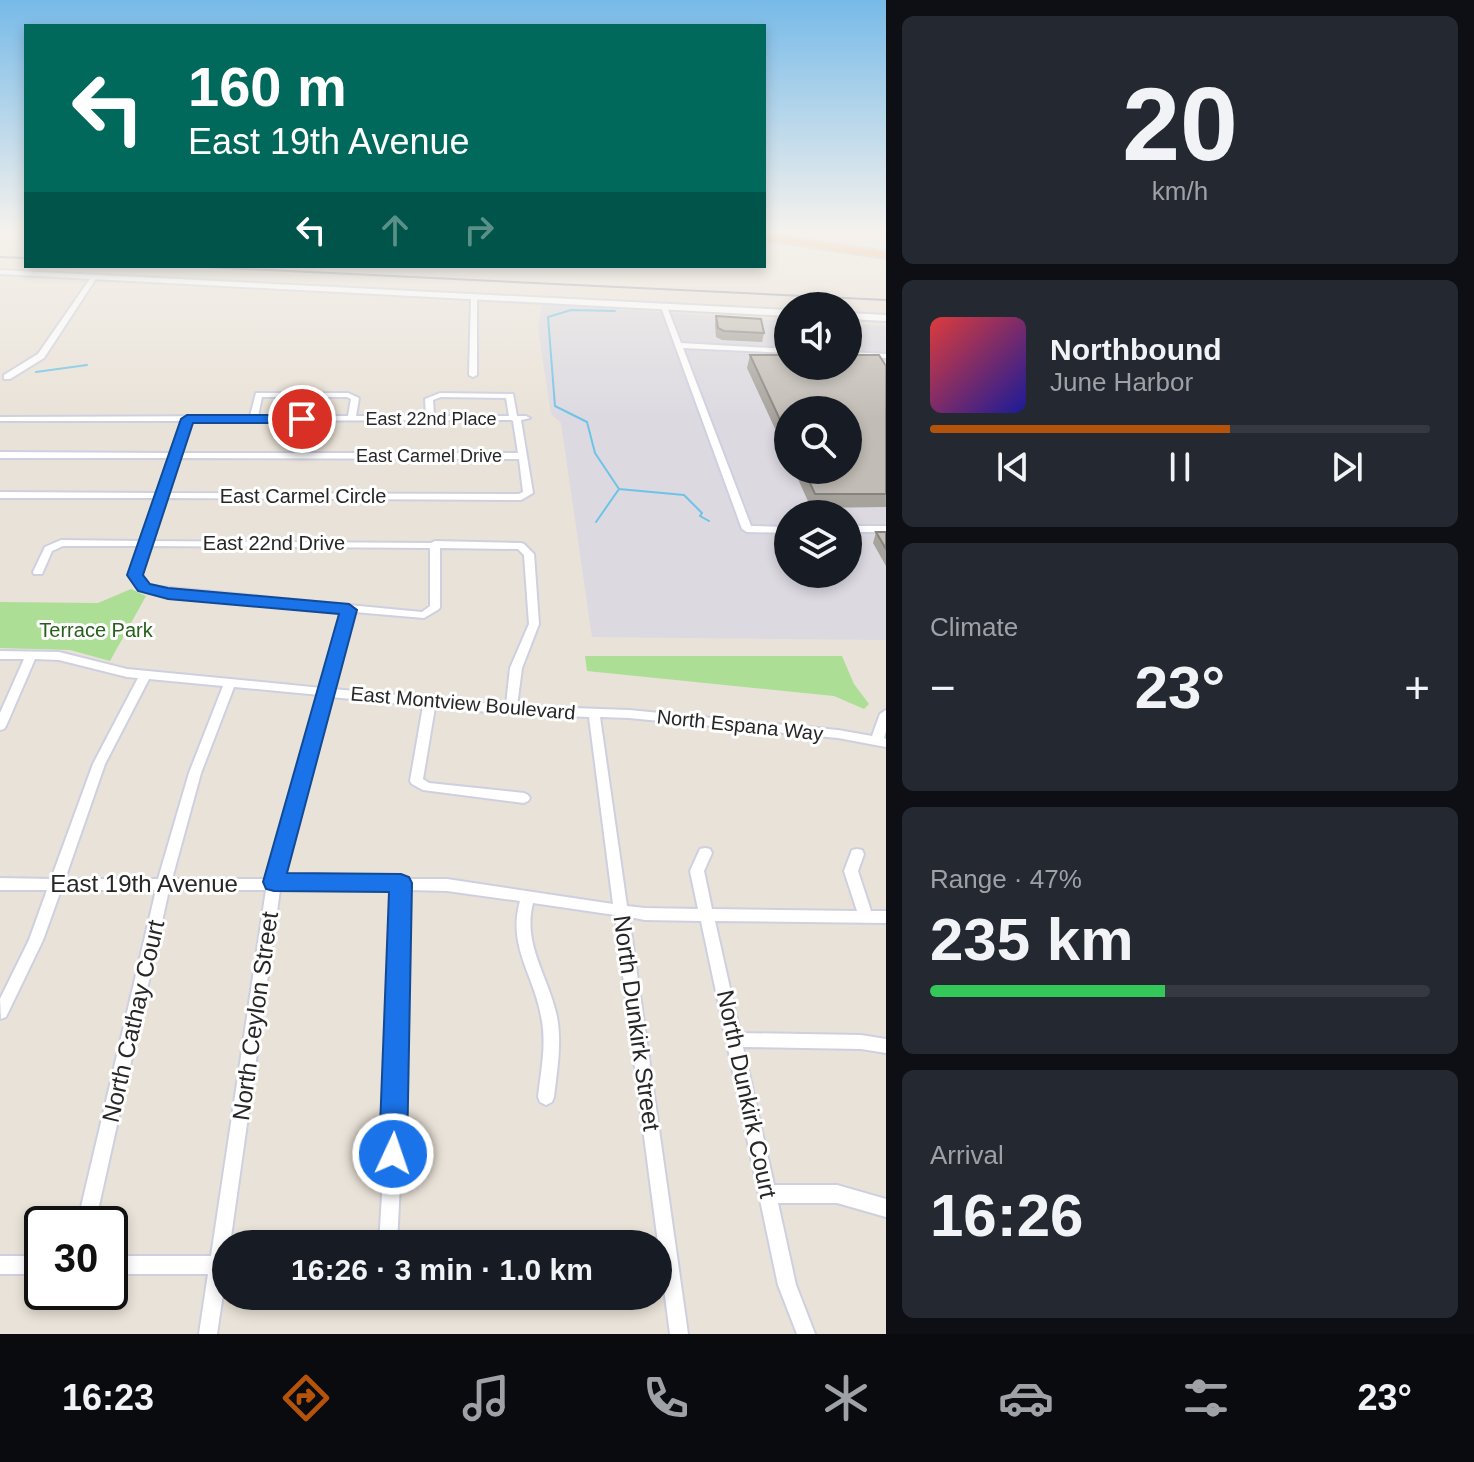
<!DOCTYPE html>
<meta charset="utf-8">
<style>
body{margin:0;font-family:Helvetica,sans-serif;background:#242831;color:#f1f3f6;height:100vh;display:flex;flex-direction:column;font-size:30px;white-space:nowrap}
*{box-sizing:border-box;margin:0}
p{font-size:26px;color:#9ea1a6}
.icon{flex:none;width:44px;height:44px;fill:none;stroke:currentColor;stroke-width:2;stroke-linecap:round;stroke-linejoin:round}
.map{position:relative;flex:1;overflow:hidden}
.sheet{display:flex;flex-direction:column;gap:16px;padding:16px;background:#0d0f14;width:588px}
.sheet>*{flex:none}
.banner{position:absolute;left:24px;top:24px;width:742px;height:244px;border-radius:0px;box-shadow:0 4px 12px #0003;background:#00695c;color:#fff;overflow:hidden}
.tools{position:absolute;left:774px;top:292px;display:grid;gap:16px}
.tools a{display:grid;place-items:center;width:88px;height:88px;border-radius:50%;background:#171b24;box-shadow:0 4px 12px #0003;font-size:40px}
.speed{position:absolute;left:24px;top:1206px;display:flex;gap:16px;font-size:40px;font-weight:700;text-align:center}
.speed>*{display:grid;place-content:center;width:104px;height:104px;border-radius:50%;background:#171b24;box-shadow:0 4px 12px #0003;line-height:1}
.speed .limit{border:4px solid #111;border-radius:12px;background:#fff;color:#111}
.pin{position:absolute;display:grid;place-items:center;width:68px;height:68px;color:#fff;margin:-34px;border:4px solid #fff;border-radius:50%;box-shadow:0 2px 8px #0007}
.me{position:absolute;width:88px;margin:-44px;rotate:3deg;stroke-linejoin:round;filter:drop-shadow(0 0 6px #0008)}
.turn{display:flex;align-items:center;gap:28px;height:168px;padding:0 32px;font-size:36px}
.turn .icon{width:104px;height:104px;stroke-width:2.5}
.turn b{display:block;font-size:56px;line-height:68px}
.lanes{display:flex;align-items:center;height:76px;padding:0 32px;background:#0003;justify-content:center;gap:40px;direction:ltr}
.lanes .off{opacity:.35}
.big{font-size:60px;font-weight:700;line-height:1.1}
.sheet .widget{flex:1;display:flex;flex-direction:column;justify-content:center;gap:12px;min-width:0;padding:0 28px;border-radius:12px;background:#242831}
.sheet .dial{align-items:center;gap:0}
.dial b{font-size:104px;line-height:1}
.song{display:flex;align-items:center;gap:24px}
.cover{width:96px;height:96px;border-radius:12px;background:linear-gradient(135deg,hsl(0 70% 55%),hsl(240 70% 35%))}
.played{height:8px;border-radius:4px;background:linear-gradient(90deg,#b45309 60%,#363941 60%)}
.keys{display:flex;justify-content:space-around;direction:ltr}
.heat{display:flex;justify-content:space-between;align-items:center;font-size:44px;direction:ltr}
.charge{height:12px;border-radius:6px;background:linear-gradient(90deg,#34c759 47%,#363941 0)}
.trip{position:absolute;left:212px;top:1230px;width:460px;height:80px;border-radius:40px;background:#171b24;box-shadow:0 4px 12px #0003;font-weight:700;line-height:80px;text-align:center}
.tabs{display:flex;height:128px;justify-content:space-around;align-items:center;background:#090b0e;color:#9ea1a6}
.tabs .icon{width:56px;height:56px}
.tabs .active{color:#b45309}
.tabs b{font-size:36px;color:#f1f3f6}
main{display:flex;flex:1;min-height:0}
.map>svg:first-child{display:block}
.industrial{fill:#dcd9e1;fill-rule:evenodd}
.green{fill:#acde96}
.lines{fill:none;stroke-linecap:round;stroke-linejoin:round}
.stream{stroke:#6ec3e8;stroke-width:2}
.minor-casing{stroke:#ced0e0;stroke-width:4}
.tertiary-casing{stroke:#ced0e0;stroke-width:4}
.motorway-casing{stroke:#c3c3c3;stroke-width:4}
.minor{fill:#fff;fill-rule:evenodd}
.tertiary{fill:#fff;fill-rule:evenodd}
.motorway{fill:#f7a255;fill-rule:evenodd}
.rail{stroke:#9c9eb1;stroke-width:2}
.wall{fill:#a6a29c}
.building{fill:#c1bcb5;stroke:#87847f;stroke-width:2}
.route{fill:#1a73e8;stroke:#114b97;stroke-width:2}
.labels{text-anchor:middle;dominant-baseline:central;stroke-width:6;stroke-linejoin:round;paint-order:stroke}
.far-street-label{font-size:18px;fill:#272727;stroke:#fff}
.street-label{font-size:20px;fill:#272727;stroke:#fff}
.park-label{font-size:20px;fill:#275f1c;stroke:#fff}
.near-street-label{font-size:24px;fill:#272727;stroke:#fff}
</style>
<main>
<div class="map">
<svg width="886" height="1334" viewBox="0 0 886 1334">
<rect width="100%" height="100%" fill="#e9e2d8"/>
<!-- industrial -->
<path class="industrial" d="M542 304 788 321V366H848V324L886 326V640L592 637 561 423 551 414 538 328ZM788 410H848V470H788ZM788 514H848V574H788Z"/>
<!-- green -->
<path class="green" d="M131 589 146 596 110 661 70 650 0 648V602L98 603Z
M585 656H842L854 684 869 704 864 709 834 696 587 671Z"/>
<g class="lines">
<!-- stream -->
<path class="stream" d="M615 311 571 310 548 317 555 406 587 422 595 453 619 489 684 495 702 513 700 516 709 521
M36 372 87 365
M596 522 619 489"/>
<defs>
<path id="minor" d="M92 276 97 277 44 358 10 379H4V375L38 354Z
M474 294 477 296V375L473 377 469 375 471 296Z
M662 306 667 307 681 343 788 349V353L683 348 751 526 788 527V533L747 532 742 529 661 307Z
M848 352 886 354V358L848 356Z
M256 393H348L359 398 356 416H426L425 399 440 393 513 394 517 416H526L530 418 521 420 533 493 521 500 164 498 150 541 431 543 435 541 521 543 524 544 534 554 539 624 522 668 517 706 629 710 838 730 872 736 880 714 886 710V731L884 738 886 739V747L838 738 629 718 600 717 627 906 645 908 698 909 690 871 700 849 705 848 710 849 712 853 704 871 712 909 857 911 844 871 852 850 857 849 862 850 864 854 858 871 871 911H886V923L715 921 740 1033 861 1035 886 1039V1053L861 1049 743 1047 774 1185H837L886 1199V1217L837 1203H778L796 1285 815 1334H797L778 1285 701 921 645 920 629 917 688 1334H670L615 915 533 903C522 945 549 977 557 1017 562 1043 557 1071 554 1097L552 1102 546 1105 540 1102 538 1097C541 1070 547 1043 541 1016 534 975 507 946 520 901L447 891 408 890 406 1063 397 1244H379L390 1063 394 890H280L230 1244H226V1274L217 1334H199L208 1274H110V1256H211L266 890H169L95 1224H77L156 890H61L43 940 6 1017 1 1019 0 999 29 940 47 890H0V878L51 879 93 764 138 678 127 677 59 660 35 659 6 726 4 729 0 730V713L24 659H0V651L59 652 127 669 322 688 344 611 143 591 132 580 131 567 138 546H63L52 551 42 574H34L33 572 45 547 61 540 140 541 155 498H0V492L157 493 169 458H0V452L171 453 182 421H0V417L250 416ZM262 397H347L351 399 348 416H258ZM441 397 506 398 509 416H434L433 400ZM511 420 513 421 518 453H180L190 421ZM178 458 519 459 523 492 519 494 166 493ZM148 546 430 548V606L422 612 150 586 142 579 141 567ZM440 548 518 549 524 555 529 624 510 668 506 705 333 689 354 612 424 618 439 609 440 607ZM149 679 223 686 189 773 158 879H65L105 764ZM234 687 320 695 268 879H172L201 773ZM331 697 423 706 410 781 412 784 423 790 524 803 528 801 530 798 528 795 524 793 429 783 423 779 435 707 511 714 589 717 613 904 447 879H406L401 877 396 879H282Z
M848 526H886V532H848Z
M0 1256H42V1274H0Z"/>
<path id="tertiary" d="M0 270 788 310V316L0 274Z
M848 313 886 315V321L848 319Z"/>
<path id="motorway" d="M764 234 886 252V258L764 240Z"/>
</defs>
<!-- minor casing -->
<use href="#minor" class="minor-casing"/>
<!-- tertiary casing -->
<use href="#tertiary" class="tertiary-casing"/>
<!-- motorway casing -->
<use href="#motorway" class="motorway-casing"/>
<!-- minor -->
<use href="#minor" class="minor"/>
<!-- tertiary -->
<use href="#tertiary" class="tertiary"/>
<!-- motorway -->
<use href="#motorway" class="motorway"/>
<!-- rail -->
<path class="rail" d="M0 257 26 258
M186 266 886 300"/>
</g>
<!-- wall -->
<path class="wall" d="M716 316 764 333 762 342 722 340 716 337 715 325Z
M750 355 886 366V507L811 508 794 470H848L788 410V457L747 368Z
M876 532H886V566L873 543Z"/>
<!-- building -->
<path class="building" d="M716 316 761 319 764 333 724 331 718 328Z
M750 355H788V366H848V355H879L886 366V494H815L804 470H848V410H788V437Z
M876 532H886V549Z"/>
<!-- sky -->
<linearGradient id="sky" x2="0" y2="1"><stop stop-color="#77bae8"/><stop offset="0.55" stop-color="#f5f2ed"/><stop offset="1" stop-color="#f5f2ed" stop-opacity="0"/></linearGradient>
<rect width="886" height="419" fill="url(#sky)"/>
<!-- route -->
<path class="route" d="M187 415H302L309 419 302 423H193L143 575 150 584 168 588 349 604 357 610 287 873 401 874 409 877 412 883 407 1154 402 1163 393 1167 383 1163 379 1154 389 892 274 891 266 889 263 882 339 614 168 599 138 591 127 575 181 419Z"/>
<g class="labels">
<!-- far-street labels -->
<g class="far-street-label">
<text x="431" y="419">East 22nd Place</text>
<text x="429" y="456">East Carmel Drive</text>
</g>
<!-- street labels -->
<g class="street-label">
<text x="303" y="496">East Carmel Circle</text>
<text x="274" y="543">East 22nd Drive</text>
<text transform="translate(463 703) rotate(5)">East Montview Boulevard</text>
<text transform="translate(740 725) rotate(6)">North Espana Way</text>
</g>
<!-- park labels -->
<g class="park-label">
<text x="96" y="630">Terrace Park</text>
</g>
<!-- near-street labels -->
<g class="near-street-label">
<text x="144" y="883">East 19th Avenue</text>
<text transform="translate(255 1016) rotate(-82)">North Ceylon Street</text>
<text transform="translate(133 1021) rotate(-77)">North Cathay Court</text>
<text transform="translate(637 1023) rotate(82)">North Dunkirk Street</text>
<text transform="translate(747 1094) rotate(78)">North Dunkirk Court</text>
</g>
</g>
</svg>
<div class="tools">
<a><svg class="icon" aria-label="sound" viewBox="0 0 24 24"><path d="M4 9h4l5-4v14l-5-4H4zM17 9q2 3 0 6"/></svg></a>
<a><svg class="icon" aria-label="search" viewBox="0 0 24 24"><circle cx="10" cy="10" r="6"/><path d="M15 15l6 6"/></svg></a>
<a><svg class="icon" aria-label="layers" viewBox="0 0 24 24"><path d="M12 4l9 5-9 5-9-5zM3 14l9 5 9-5"/></svg></a>
</div>
<div class="speed"><div class="limit">30</div></div>
<div class="pin" style="left:302px;top:419px;background:#d93025"><svg class="icon" aria-label="arrive" viewBox="0 0 24 24"><path d="M6 21V4h12l-3 4 3 4H6"/></svg></div>
<svg class="me" style="left:393px;top:1154px" viewBox="-20 -20 40 40"><circle r="17" fill="#1a73e8" stroke="#fff" stroke-width="3"/><path d="M0-11L8 9 0 5-8 9z" fill="#fff"/></svg>
<div class="trip">16:26 · 3 min · 1.0 km</div>
<div class="banner">
<div class="turn"><svg class="icon" aria-label="left" viewBox="0 0 24 24"><path d="M17 20v-9H6M10 6l-5 5 5 5"/></svg><div><b>160 m</b>East 19th Avenue</div></div>
<div class="lanes"><svg class="icon" aria-label="left" viewBox="0 0 24 24"><path d="M17 20v-9H6M10 6l-5 5 5 5"/></svg><svg class="icon off" aria-label="ahead" viewBox="0 0 24 24"><path d="M12 20V5M6 11l6-6 6 6"/></svg><svg class="icon off" aria-label="right" viewBox="0 0 24 24"><path d="M7 20v-9h11M14 6l5 5-5 5"/></svg></div>
</div>
</div>
<section class="sheet">
<div class="widget dial"><b>20</b><p>km/h</p></div>
<div class="widget">
<div class="song"><i class="cover"></i><div><b>Northbound</b><p>June Harbor</p></div></div>
<div class="played"></div>
<div class="keys"><svg class="icon" aria-label="previous" viewBox="0 0 24 24"><path d="M18 5L8 12l10 7zM5 5v14"/></svg><svg class="icon" aria-label="pause" viewBox="0 0 24 24"><path d="M8 5v14M16 5v14"/></svg><svg class="icon" aria-label="next" viewBox="0 0 24 24"><path d="M6 5l10 7-10 7zM19 5v14"/></svg></div>
</div>
<div class="widget"><p>Climate</p>
<div class="heat"><a>−</a><b class="big">23°</b><a>+</a></div>
</div>
<div class="widget"><p>Range · 47%</p><b class="big">235 km</b><div class="charge"></div></div>
<div class="widget"><p>Arrival</p><b class="big">16:26</b></div>
</section>
</main>
<nav class="tabs">
<b>16:23</b>
<svg class="icon active" aria-label="directions" viewBox="0 0 24 24"><path d="M12 3l9 9-9 9-9-9zM9 14v-3h6M13 9l2 2-2 2"/></svg>
<svg class="icon" aria-label="music" viewBox="0 0 24 24"><path d="M9 18V5l10-2v13"/><circle cx="6" cy="18" r="3"/><circle cx="16" cy="16" r="3"/></svg>
<svg class="icon" aria-label="phone" viewBox="0 0 24 24"><path d="M5 4h4l2 5-3 2q2 4 5 5l2-3 5 2v4C11 20 4 13 5 4z"/></svg>
<svg class="icon" aria-label="climate" viewBox="0 0 24 24"><path d="M12 3v18M4 7l16 10M4 17L20 7"/></svg>
<svg class="icon" aria-label="car" viewBox="0 0 24 24"><path d="M5 17H2v-5l4-1 3-4h7l3 4 3 1v5h-3M9 17h6M6 11h13"/><circle cx="7" cy="17" r="2"/><circle cx="17" cy="17" r="2"/></svg>
<svg class="icon" aria-label="filters" viewBox="0 0 24 24"><path d="M4 7h16M4 17h16"/><circle cx="9" cy="7" r="2"/><circle cx="15" cy="17" r="2"/></svg>
<b>23°</b>
</nav>
